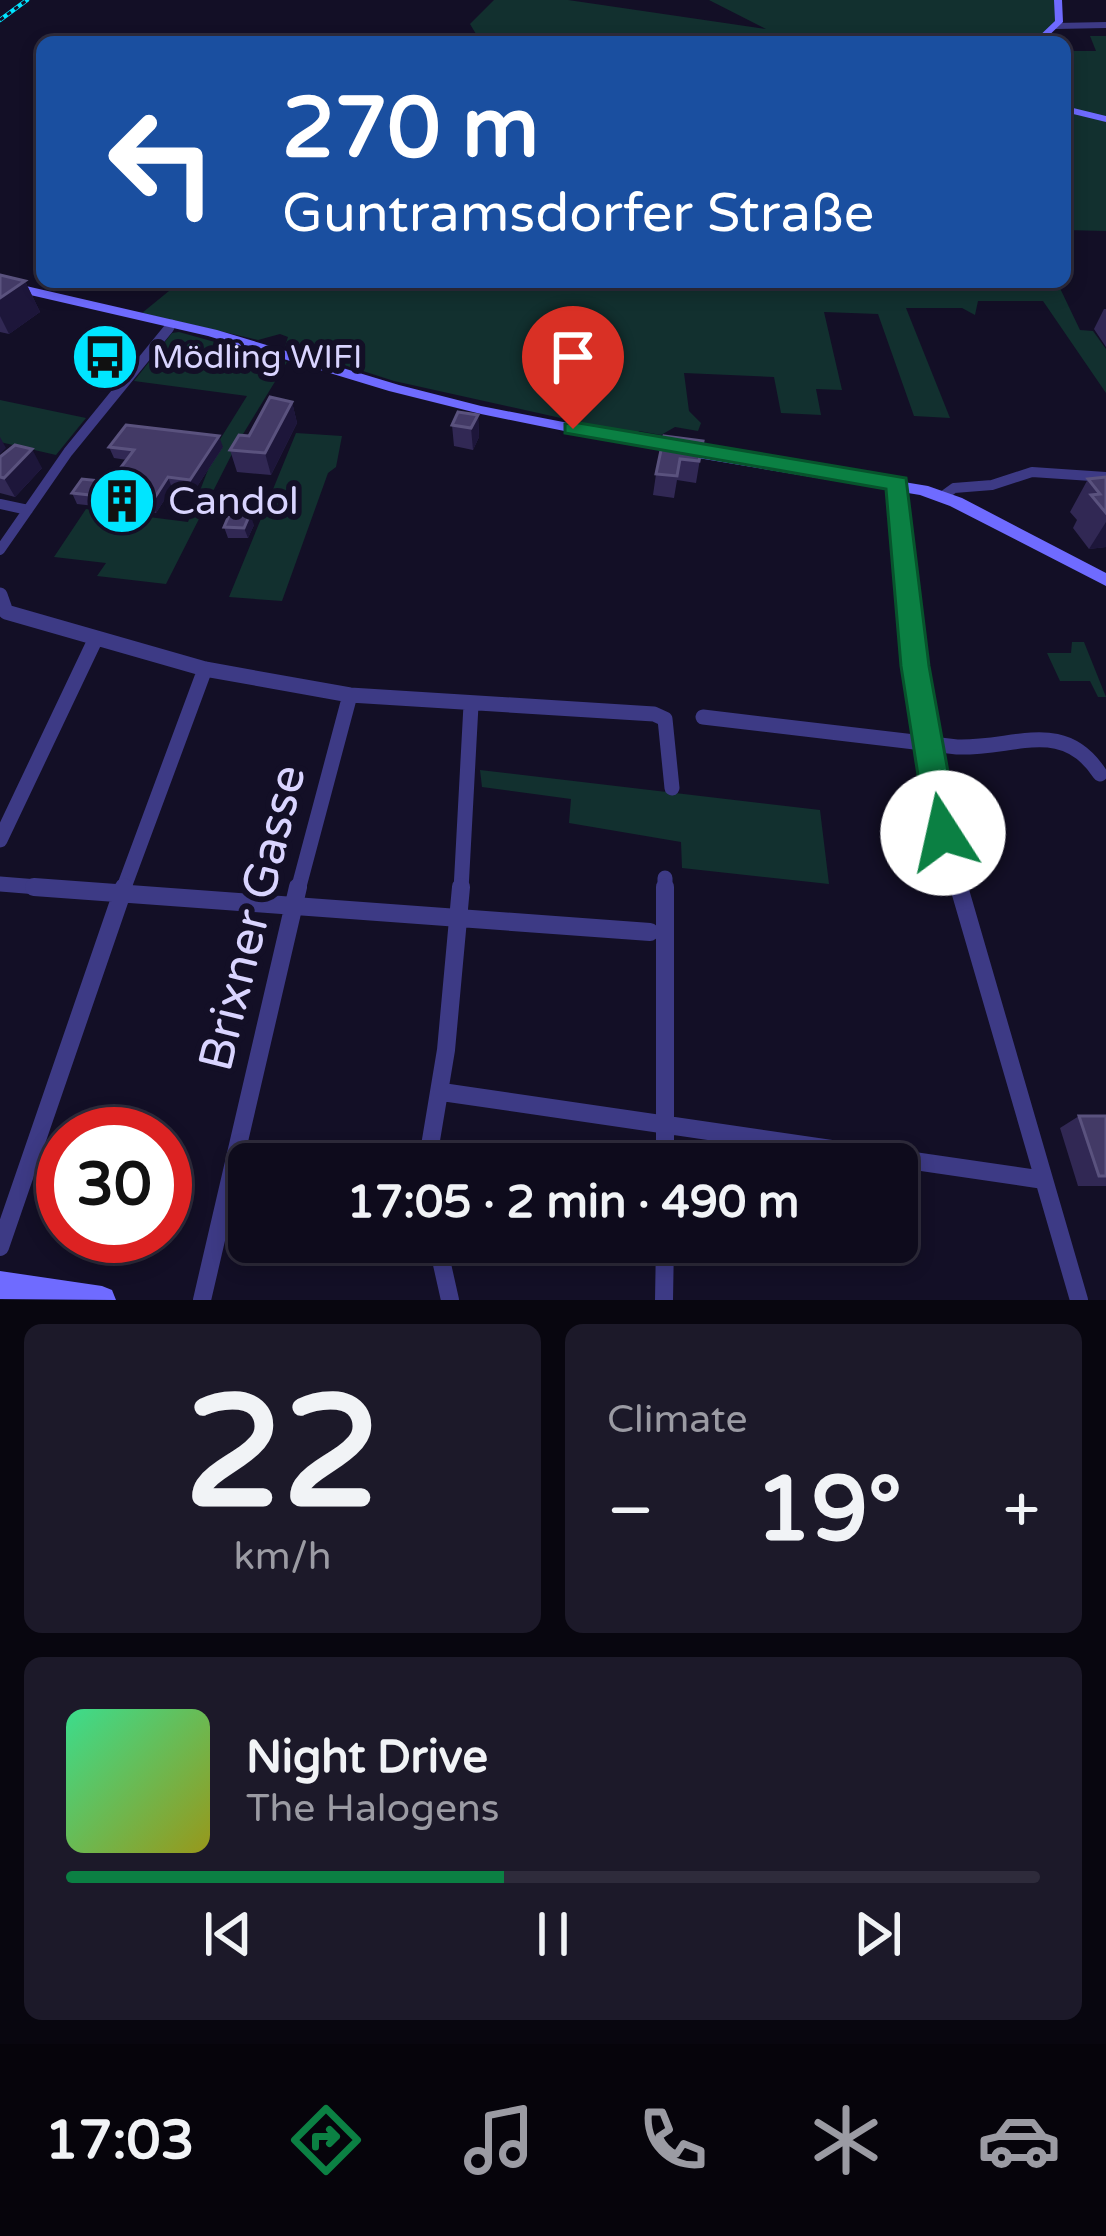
<!DOCTYPE html>
<meta charset="utf-8">
<style>
body{margin:0;font-family:"Varela Round",sans-serif;background:#1c1929;color:#f1f3f6;height:100vh;display:flex;flex-direction:column;font-size:45px;white-space:nowrap}
*{box-sizing:border-box;margin:0}
p{font-size:39px;color:#9b9ba3}
.icon{flex:none;width:66px;height:66px;fill:none;stroke:currentColor;stroke-width:2;stroke-linecap:round;stroke-linejoin:round}
.map{position:relative;height:1300px;overflow:hidden}
.drawer{display:flex;flex-direction:column;gap:24px;padding:24px;background:#08060f;flex:1}
.drawer>*{flex:none}
.hud{position:absolute;left:36px;top:36px;width:1035px;height:252px;border-radius:18px;box-shadow:0 6px 18px #0003,0 0 0 3px #2e2b3b;background:#1a4fa0;color:#fff;overflow:hidden}
.speed{position:absolute;left:36px;top:1107px;display:flex;gap:24px;font-size:60px;font-weight:700;text-align:center}
.speed>*{display:grid;place-content:center;width:156px;height:156px;border-radius:50%;background:#0e0b1c;box-shadow:0 6px 18px #0003,0 0 0 3px #2e2b3b;line-height:1}
.speed .limit{border:18px solid #d22;background:#fff;color:#111}
.pin{position:absolute;display:grid;place-items:center;width:102px;height:102px;color:#fff;margin:-123px -51px;border-radius:50% 50% 50% 0;rotate:-45deg;box-shadow:0 0 12px #0007}
.pin .icon{rotate:45deg}
.me{position:absolute;width:132px;margin:-66px;rotate:350deg;stroke-linejoin:round;filter:drop-shadow(0 0 9px #0008)}
.turn{display:flex;align-items:center;gap:42px;height:252px;padding:0 48px;font-size:54px}
.turn .icon{width:156px;height:156px;stroke-width:2.5}
.turn b{display:block;font-size:84px;line-height:102px}
.big{font-size:90px;font-weight:700;line-height:1.1}
.drawer .widget{flex:1;display:flex;flex-direction:column;justify-content:center;gap:18px;min-width:0;padding:0 42px;border-radius:18px;background:#1c1929}
.drawer .dial{align-items:center;gap:0}
.dial b{font-size:156px;line-height:1}
.song{display:flex;align-items:center;gap:36px}
.cover{width:144px;height:144px;border-radius:18px;background:linear-gradient(135deg,hsl(150 70% 55%),hsl(60 70% 35%))}
.played{height:12px;border-radius:6px;background:linear-gradient(90deg,#0b8043 45%,#2e2b3b 45%)}
.keys{display:flex;justify-content:space-around;direction:ltr}
.heat{display:flex;justify-content:space-between;align-items:center;font-size:66px;direction:ltr}
.drawer .tiles{flex:1;display:grid;gap:24px;grid-template-columns:1fr 1fr}
.widget:last-child{grid-column:span 2}
.trip{position:absolute;left:228px;top:1143px;width:690px;height:120px;border-radius:18px;background:#0e0b1c;box-shadow:0 6px 18px #0003,0 0 0 3px #2e2b3b;font-weight:700;line-height:120px;text-align:center}
.menu{display:flex;height:192px;justify-content:space-around;align-items:center;background:#06040b;color:#9b9ba3}
.menu .icon{width:84px;height:84px}
.menu .selected{color:#0b8043}
.menu b{font-size:54px;color:#f1f3f6}
.map>svg:first-child{display:block}
.green{fill:#12302f}
.lines{fill:none;stroke-linecap:round;stroke-linejoin:round}
.street-far4{stroke:#3d3a85;stroke-width:6}
.street-far3{stroke:#3d3a85;stroke-width:9}
.street-far2{stroke:#3d3a85;stroke-width:10}
.street-far1{stroke:#3d3a85;stroke-width:15}
.street{stroke:#3d3a85;stroke-width:18}
.secondary{fill:#6f6bff;fill-rule:evenodd}
.rail-casing{stroke:#00e5ff;stroke-width:4.5}
.rail{stroke:#130f26;stroke-width:3;stroke-dasharray:4.5;stroke-linecap:butt}
.wall{fill:#312854}
.shaded-wall{fill:#1d163a}
.building{fill:#433a66;stroke:#5a527e;stroke-width:3}
.route{fill:#0b8043;stroke:#07532c;stroke-width:3}
.labels{text-anchor:middle;dominant-baseline:central;stroke-width:12;stroke-linejoin:round;paint-order:stroke}
.far-poi-label{font-size:33px;fill:#d9d4ff;stroke:#130f26;text-anchor:start}
.poi-label{font-size:39px;fill:#d9d4ff;stroke:#130f26;text-anchor:start}
.near-street-label{font-size:48px;fill:#d9d4ff;stroke:#130f26}
</style>
<div class="map">
<svg width="1106" height="1300" viewBox="0 0 1106 1300">
<rect width="100%" height="100%" fill="#130f26"/>
<!-- green -->
<path class="green" d="M494 0H568L766 29 709 0H1055L1057 21 1034 42H551L549 37 474 42 476 34 470 24Z
M1090 36H1106V118L1065 108V51H1096Z
M1065 111 1106 120V231L1065 230Z
M180 282H1057L1080 330 1093 331 1106 349V393L1043 301H978L975 315 962 308H906L950 418 914 416 878 314 824 312 842 390 816 389 821 415 781 413 774 377 684 373 689 411 701 423 698 431 675 427 661 435 639 431 637 435 394 381 285 346 288 337 280 334 258 340 142 313Z
M179 332 287 362 237 444 166 584 97 576 106 563 54 557 86 509 188 522 219 441 247 396 134 381 172 333Z
M0 400 86 418 56 455 0 442Z
M296 433 342 436 336 467 328 473 282 601 229 597Z
M1072 642H1084L1106 697H1098L1090 681H1060L1047 653H1071Z
M480 770 820 810 829 884 682 868 681 842 569 823 571 799 482 787Z"/>
<g class="lines">
<!-- street-far4 -->
<path class="street-far4" d="M1056 26 1106 25"/>
<!-- street-far3 -->
<path class="street-far3" d="M167 331 172 324"/>
<!-- street-far2 -->
<path class="street-far2" d="M898 483 906 573
M943 496 954 488 992 485 1032 472 1106 477
M0 504 28 510
M0 550 68 452 169 328"/>
<!-- street-far1 -->
<path class="street-far1" d="M906 570C916 678 929 786 959 890
M0 595 6 612 205 669 350 695 654 714 665 719 672 788
M703 717 957 747C1015 749 1063 717 1100 774
M0 840 96 638
M665 878V890
M0 884 75 890
M123 890 205 669
M298 890 350 695
M461 890 471 705"/>
<!-- street -->
<path class="street" d="M34 887 650 932
M665 887V1164
M959 887 1079 1300
M442 1092 1044 1180
M427 1164 446 1050 461 887
M437 1242 450 1300
M0 1247 124 887
M202 1300 298 887
M664 1300 665 1242"/>
<!-- secondary -->
<path class="secondary" d="M1054 0H1062L1063 22 1042 42H1033L1055 21Z
M1065 106 1106 116V122L1065 112Z
M0 280 217 330 399 385 481 406 692 447 928 486 962 498 1106 573V586L950 506 920 495 692 457 481 414 389 391 208 336 0 288Z
M0 1271 102 1286 112 1290 116 1300 0 1299Z"/>
<defs>
<path id="rail" d="M0 20 27 0"/>
</defs>
<!-- rail casing -->
<use href="#rail" class="rail-casing"/>
<!-- rail -->
<use href="#rail" class="rail"/>
</g>
<!-- wall -->
<path class="wall" d="M0 275 25 281 40 312 9 334 0 332Z
M1104 309H1106V347L1094 329Z
M292 402 297 423 271 475 237 472 230 450Z
M478 415 479 437 473 450 454 446 452 425Z
M703 441 696 483 677 480 674 498 653 495 656 474Z
M109 447H223L194 491 172 488 156 513 77 504 72 493 110 482 127 460 114 458Z
M0 457 42 468 15 497 0 493Z
M1106 477V547L1089 549 1073 528 1077 520 1070 512 1088 479Z
M254 525 248 538H228L224 527Z
M1079 1116H1106V1186H1078L1060 1128Z"/>
<!-- shaded-wall -->
<path class="shaded-wall" d="M25 281 40 312 9 334 0 316V298Z
M292 402 297 423 271 475 265 453Z
M478 415 479 437 473 450 471 428Z
M219 436 223 447 194 491 190 480Z
M0 437 6 448 0 454Z
M32 449 42 468 15 497 4 478Z
M168 477 172 488 156 513 152 502Z
M250 514 254 525 248 538 244 528Z
M1106 522V547L1089 549Z"/>
<!-- building -->
<path class="building" d="M0 275 25 281 0 298Z
M270 397 292 402 265 453 230 450 239 435 249 436Z
M458 412 478 415 471 428 452 425Z
M126 425 219 436 190 480 168 477 152 502 72 493 82 479 110 482 134 450 109 447Z
M664 436 703 441 699 461 680 459 677 476 656 474Z
M15 445 32 449 4 478 0 477V457Z
M1106 477V513L1091 495 1100 494 1088 479Z
M230 513 250 514 244 528 224 527Z
M1079 1116H1106V1176H1099Z"/>
<!-- route -->
<path class="route" d="M573 422 906 478 929 666 959 833 954 843 943 847 932 843 927 833 901 666 886 489 565 433V424Z"/>
<!-- icons -->
<defs>
<symbol id="bus-disc" viewBox="-11 -11 22 22"><circle r="9.5" fill="#00e5ff" stroke="#130f26"/><path d="M-5-6H5V4H4V6H2V4H-2V6H-4V4H-5ZM-3.5-4V0h7V-4ZM-3.5 1.2v1.5H-2V1.2ZM2 1.2v1.5H3.5V1.2Z" fill="#111"/></symbol>
<symbol id="building-disc" viewBox="-11 -11 22 22"><circle r="9.5" fill="#00e5ff" stroke="#130f26"/><path d="M-4-6H4V6H1V3H-1V6H-4ZM-2.5-4.3h1.7v1.8h-1.7ZM.8-4.3h1.7v1.8H.8ZM-2.5-1h1.7V.8h-1.7ZM.8-1h1.7V.8H.8Z" fill="#111"/></symbol>
</defs>
<g fill-rule="evenodd">
<use href="#bus-disc" x="67" y="319" width="76" height="76"/>
<use href="#building-disc" x="84" y="463" width="76" height="76"/>
</g>
<g class="labels">
<!-- far-poi labels -->
<g class="far-poi-label">
<text x="152" y="357">Mödling WIFI</text>
</g>
<!-- poi labels -->
<g class="poi-label">
<text x="168" y="501">Candol</text>
</g>
<!-- near-street labels -->
<g class="near-street-label">
<text transform="translate(253 918) rotate(-76)">Brixner Gasse</text>
</g>
</g>
</svg>
<div class="speed"><div class="limit">30</div></div>
<div class="pin" style="left:573px;top:429px;background:#d93025"><svg class="icon" aria-label="arrive" viewBox="0 0 24 24"><path d="M6 21V4h12l-3 4 3 4H6"/></svg></div>
<svg class="me" style="left:943px;top:833px" viewBox="-20 -20 40 40"><circle r="19" fill="#fff"/><path d="M0-13L10 11 0 6-10 11z" fill="#0b8043"/></svg>
<div class="trip">17:05 · 2 min · 490 m</div>
<div class="hud">
<div class="turn"><svg class="icon" aria-label="left" viewBox="0 0 24 24"><path d="M17 20v-9H6M10 6l-5 5 5 5"/></svg><div><b>270 m</b>Guntramsdorfer Straße</div></div>
</div>
</div>
<section class="drawer">
<div class="tiles">
<div class="widget dial"><b>22</b><p>km/h</p></div>
<div class="widget"><p>Climate</p>
<div class="heat"><a>−</a><b class="big">19°</b><a>+</a></div>
</div>
<div class="widget">
<div class="song"><i class="cover"></i><div><b>Night Drive</b><p>The Halogens</p></div></div>
<div class="played"></div>
<div class="keys"><svg class="icon" aria-label="previous" viewBox="0 0 24 24"><path d="M18 5L8 12l10 7zM5 5v14"/></svg><svg class="icon" aria-label="pause" viewBox="0 0 24 24"><path d="M8 5v14M16 5v14"/></svg><svg class="icon" aria-label="next" viewBox="0 0 24 24"><path d="M6 5l10 7-10 7zM19 5v14"/></svg></div>
</div>
</div>
</section>
<nav class="menu">
<b>17:03</b>
<svg class="icon selected" aria-label="directions" viewBox="0 0 24 24"><path d="M12 3l9 9-9 9-9-9zM9 14v-3h6M13 9l2 2-2 2"/></svg>
<svg class="icon" aria-label="music" viewBox="0 0 24 24"><path d="M9 18V5l10-2v13"/><circle cx="6" cy="18" r="3"/><circle cx="16" cy="16" r="3"/></svg>
<svg class="icon" aria-label="phone" viewBox="0 0 24 24"><path d="M5 4h4l2 5-3 2q2 4 5 5l2-3 5 2v4C11 20 4 13 5 4z"/></svg>
<svg class="icon" aria-label="climate" viewBox="0 0 24 24"><path d="M12 3v18M4 7l16 10M4 17L20 7"/></svg>
<svg class="icon" aria-label="car" viewBox="0 0 24 24"><path d="M5 17H2v-5l4-1 3-4h7l3 4 3 1v5h-3M9 17h6M6 11h13"/><circle cx="7" cy="17" r="2"/><circle cx="17" cy="17" r="2"/></svg>
</nav>
